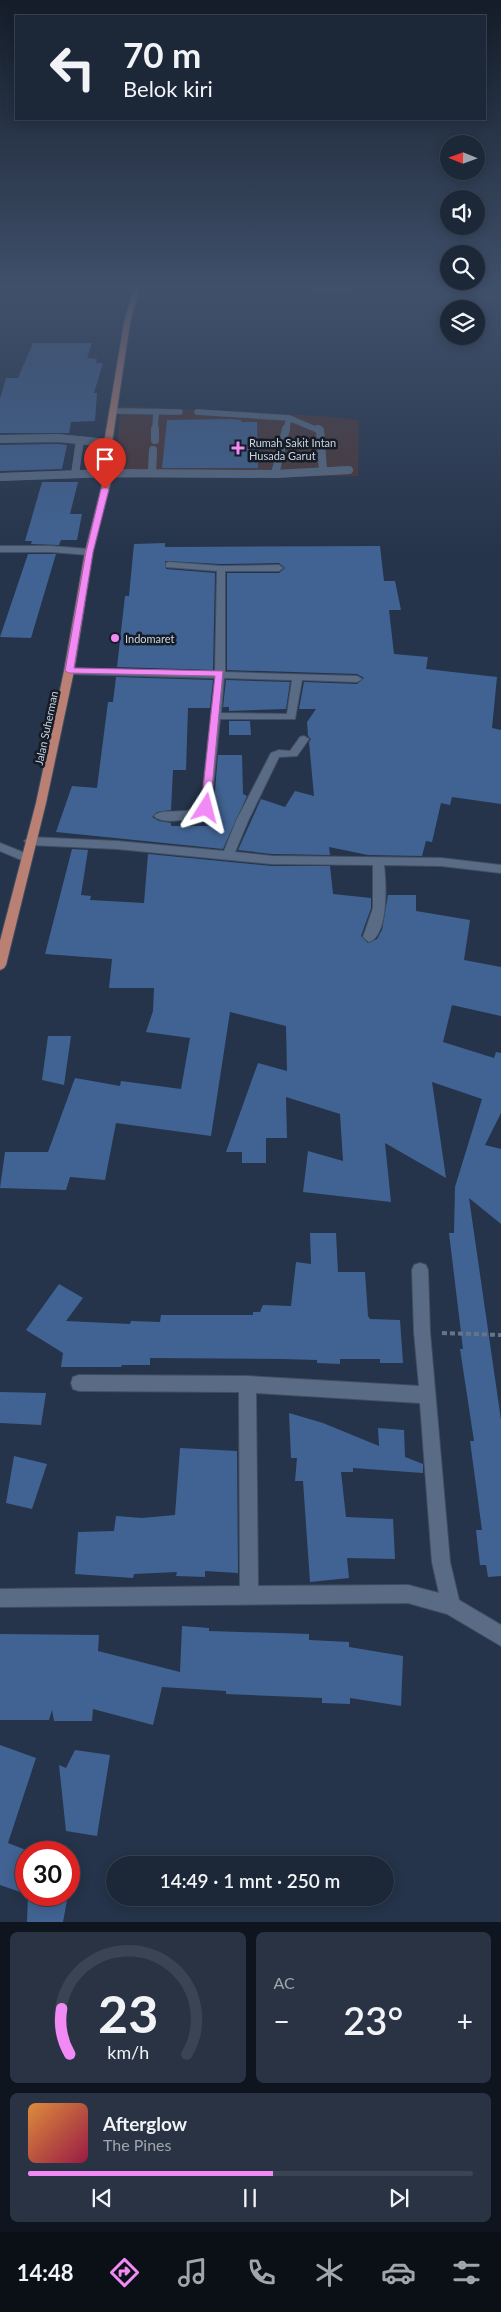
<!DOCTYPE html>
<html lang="id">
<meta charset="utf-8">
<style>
body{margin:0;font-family:Lato,sans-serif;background:#293343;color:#f1f3f6;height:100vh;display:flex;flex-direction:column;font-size:19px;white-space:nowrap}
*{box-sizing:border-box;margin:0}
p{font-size:16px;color:#a0a5ae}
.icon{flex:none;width:28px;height:28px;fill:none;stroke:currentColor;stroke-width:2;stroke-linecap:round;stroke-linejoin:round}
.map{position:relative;height:1922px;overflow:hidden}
.drawer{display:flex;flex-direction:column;gap:10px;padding:10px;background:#0f151f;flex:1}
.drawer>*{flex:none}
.banner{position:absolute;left:15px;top:15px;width:471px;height:105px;border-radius:0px;box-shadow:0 2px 12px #0003,0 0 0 1px #3a4453;background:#1c2738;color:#f1f3f6;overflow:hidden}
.needle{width:32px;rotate:271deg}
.fabs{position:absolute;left:440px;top:135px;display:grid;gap:10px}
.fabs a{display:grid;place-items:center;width:45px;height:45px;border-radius:50%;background:#1c2738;box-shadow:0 2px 12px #0003,0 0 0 1px #3a4453;font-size:25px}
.speed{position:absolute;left:15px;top:1841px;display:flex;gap:10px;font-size:25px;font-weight:700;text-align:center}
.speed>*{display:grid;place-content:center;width:65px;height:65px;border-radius:50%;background:#1c2738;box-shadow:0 2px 12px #0003,0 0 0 1px #3a4453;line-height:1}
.speed .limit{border:8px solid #d22;background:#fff;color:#111}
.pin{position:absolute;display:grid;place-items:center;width:42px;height:42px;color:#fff;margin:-51px -21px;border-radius:50% 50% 50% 0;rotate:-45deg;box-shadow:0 0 5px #0007}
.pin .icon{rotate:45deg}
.me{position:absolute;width:55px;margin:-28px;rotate:9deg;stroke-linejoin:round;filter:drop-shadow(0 0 4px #0008)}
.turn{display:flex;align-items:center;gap:18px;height:105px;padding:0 25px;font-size:22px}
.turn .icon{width:65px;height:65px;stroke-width:2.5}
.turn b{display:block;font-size:35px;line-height:42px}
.big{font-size:38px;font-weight:600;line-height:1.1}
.drawer .widget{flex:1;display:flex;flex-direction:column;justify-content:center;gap:8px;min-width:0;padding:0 18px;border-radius:8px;background:#293343}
.drawer .dial{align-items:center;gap:0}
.dial svg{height:130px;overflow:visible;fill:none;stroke:#3a4453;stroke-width:7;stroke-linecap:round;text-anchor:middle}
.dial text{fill:#f1f3f6;stroke:none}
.song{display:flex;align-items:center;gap:15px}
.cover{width:60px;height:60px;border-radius:8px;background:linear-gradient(135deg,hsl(30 70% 55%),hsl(340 70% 35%))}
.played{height:5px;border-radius:2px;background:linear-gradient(90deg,#f18af4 55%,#3a4453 55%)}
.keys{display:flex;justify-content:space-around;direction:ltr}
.heat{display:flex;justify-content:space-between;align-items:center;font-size:28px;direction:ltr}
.drawer .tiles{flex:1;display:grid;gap:10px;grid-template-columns:1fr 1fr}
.widget:last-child{grid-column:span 2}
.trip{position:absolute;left:106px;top:1856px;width:288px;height:50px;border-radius:25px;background:#1c2738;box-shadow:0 2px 12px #0003,0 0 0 1px #3a4453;font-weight:600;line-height:50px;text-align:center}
.tabs{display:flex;height:80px;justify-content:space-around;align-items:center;background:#0b1016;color:#a0a5ae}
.tabs .icon{width:35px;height:35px}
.tabs .on{color:#f18af4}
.tabs b{font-size:22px;color:#f1f3f6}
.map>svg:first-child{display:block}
.medical{fill:#4a3535}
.building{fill:#416393}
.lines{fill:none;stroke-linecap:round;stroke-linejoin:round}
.service-far1-casing{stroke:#424f62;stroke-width:6}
.service-casing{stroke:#424f62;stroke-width:8}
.minor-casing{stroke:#424f62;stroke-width:2}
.primary-casing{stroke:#424f62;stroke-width:2}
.path{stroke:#677486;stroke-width:4;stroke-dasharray:5 3;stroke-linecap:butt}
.service-far1{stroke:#5a6c85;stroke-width:5.5}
.service{stroke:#5a6c85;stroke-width:8}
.minor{fill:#5a6c85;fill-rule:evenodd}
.primary{fill:#bb8074;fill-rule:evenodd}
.route{fill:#f18af4;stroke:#9d5a9f}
.poi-dot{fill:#f18af4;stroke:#151c26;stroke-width:2}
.labels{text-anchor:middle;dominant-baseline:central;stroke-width:5;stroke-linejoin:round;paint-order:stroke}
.far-poi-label{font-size:11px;fill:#cad3e1;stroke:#151c26;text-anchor:start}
.far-street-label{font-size:11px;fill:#cad3e1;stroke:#151c26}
</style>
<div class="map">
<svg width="501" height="1922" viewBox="0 0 501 1922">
<rect width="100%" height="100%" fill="#25344a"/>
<!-- medical -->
<path class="medical" d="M120 406 320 416 359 420 358 476 116 478Z"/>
<!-- building -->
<path class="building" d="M33 343H92L87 358 97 359 96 363H103L94 393H97L95 421 71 422 69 433H0V399L6 378H18Z
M231 419 241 420V422H257L258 468H162L167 420Z
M58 444 67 445 62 469 0 471V445Z
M42 482H78L70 514H82L77 540H61L59 545 31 544 32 541H25Z
M165 543V547L380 546 384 581H395L401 610H389L394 654 428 657 426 669 497 677 492 728 501 730V804L452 797 450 805 441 803 432 842 426 841 422 856 368 855 329 847 330 855 272 854 238 850 261 799 285 807 295 791 314 796 309 742 311 739 308 736 307 722 316 709H299L304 682 357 684 364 678 357 674 227 670V573H279L285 568 279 563 221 564 165 561 166 569 215 573 213 670 117 667 125 596H129L134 544Z
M28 554H56L31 638 0 637Z
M116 677 213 680 210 708H188L186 770H173L171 810 157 812 152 817 159 821 171 823V826H212L218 755H242L243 794 247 796 223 849 56 832 72 786 97 788 108 702H113Z
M226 680 290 682 286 709 229 711V707H223Z
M229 721H250L251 735H229Z
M72 849 88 850 81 895 91 896 90 900 144 903 148 854 272 866H330L333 894 371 898V908L361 936 368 943 377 939 382 930 388 895H416V911L470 920 464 960 501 967V1016L452 1005 443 1042 494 1058 496 1052 501 1053V1113L485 1145 501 1149V1224L469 1198 501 1420V1576L488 1577 486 1565H480L476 1530H482L470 1441H474L460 1349H463L449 1233H454L455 1187 482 1099 432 1082 446 1178 385 1143 391 1202 303 1192 308 1151 343 1161 340 1114 286 1097 287 1138H266V1163H242V1152H226L258 1063 287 1071 286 1026 230 1012 211 1136 116 1123 105 1180 70 1177 66 1190 0 1188 5 1152H48L75 1078 120 1086 121 1081 181 1089 190 1038 146 1032 153 1011 154 988H109L112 959 45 954Z
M48 1036H71L64 1085 42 1080Z
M310 1233H336L338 1272H365L368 1316 370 1319 400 1320 403 1363H380V1359H340V1364L317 1363V1360L283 1359 150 1358V1365H122L121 1367H61L63 1353 26 1330 59 1284 83 1298 66 1321 130 1324 131 1321 160 1322 161 1315H253V1312H260L263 1305 291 1306 296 1262 311 1264Z
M0 1392 46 1393 41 1425 0 1423Z
M289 1413 323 1423 379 1446 378 1428 404 1430 405 1457 423 1464V1473L353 1468V1472H341L346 1517 393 1519 395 1559 347 1558 349 1578 310 1582 303 1481H295L297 1458H291Z
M180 1448 237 1451 238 1573 205 1571V1577L176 1576 177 1572 134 1574 133 1578 75 1574 78 1532 114 1531 116 1516 142 1518 175 1515Z
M14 1456 47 1464 32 1509 6 1503Z
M182 1626 209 1628V1631L309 1634V1640L349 1642V1647L403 1656 401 1706 350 1698V1704L322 1703V1698L226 1694V1691L162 1687 153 1725 93 1709 92 1721H54L52 1710 49 1720H0V1634L99 1635 98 1651 180 1672Z
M0 1745 36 1758 8 1843 26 1850V1894L0 1885Z
M75 1750 110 1755 97 1836 66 1831 59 1765 66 1768Z
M28 1895H68L63 1922H27Z"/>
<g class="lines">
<defs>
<path id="service-far1" d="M261 286 349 289
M113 411 180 412
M197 412 289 418 320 431
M155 431 156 412
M286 431 289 418"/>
<path id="service" d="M318 429 320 430 323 471
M0 439 58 438 108 443
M155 440V429
M152 473 153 450
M75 474 80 440
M275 474 286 429
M0 477 109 473 275 474 349 470"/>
<path id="minor" d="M0 546H51L89 549 93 552 89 555 51 552H0Z
M169 562 221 566 279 565 283 568 279 571H225V672L357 676 362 679 357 682 302 680 295 719H220L211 808C203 819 164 826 154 816 162 807 187 816 201 806L215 678 69 674 64 671 69 668 215 672 217 571 166 567V563ZM224 678 292 680 287 714 221 713Z
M304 736 309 739 297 756 279 757 248 821 235 852 272 856 441 858 501 865V873L441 866 384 865C386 882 389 935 369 942L363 937 373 908V865L272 864 117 849 30 845 24 841 30 837 117 841 224 851 236 821 271 753 279 750 290 751 300 737Z
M0 843 30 855 32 858 26 862 0 851Z
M420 1263 426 1265 428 1270 430 1332 450 1562 459 1600 501 1625V1646L447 1614 408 1603 0 1607V1589L240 1586 239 1392 79 1391 73 1389 71 1383 73 1377 79 1375 247 1376 419 1386 414 1332 412 1270 414 1265ZM256 1393 420 1403 432 1562 439 1593 408 1585 258 1586Z"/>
<path id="primary" d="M134 286H140L130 323 112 443 113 473 93 552 74 671 46 803 6 965 4 968 0 970V941L36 803 64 671 85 552 105 473 104 443 124 323Z"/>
</defs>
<!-- service-far1 casing -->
<use href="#service-far1" class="service-far1-casing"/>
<!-- service casing -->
<use href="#service" class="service-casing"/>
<!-- minor casing -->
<use href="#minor" class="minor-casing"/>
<!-- primary casing -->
<use href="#primary" class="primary-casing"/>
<!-- path -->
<path class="path" d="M442 1333 501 1335"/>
<!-- service-far1 -->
<use href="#service-far1" class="service-far1"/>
<!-- service -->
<use href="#service" class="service"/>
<!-- minor -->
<use href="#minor" class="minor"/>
<!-- primary -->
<use href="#primary" class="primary"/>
</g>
<!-- sky -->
<linearGradient id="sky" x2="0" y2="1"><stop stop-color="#141d29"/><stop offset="0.52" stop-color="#40506b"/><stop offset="1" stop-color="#40506b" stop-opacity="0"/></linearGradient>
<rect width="501" height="555" fill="url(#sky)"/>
<!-- route -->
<path class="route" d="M105 487 109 489 93 552 74 668 223 671 210 810 206 811 201 808 215 676 69 673 65 671 86 552 101 489Z"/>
<!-- markers -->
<g class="poi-dot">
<path d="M235.5 440.5h5v5h5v5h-5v5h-5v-5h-5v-5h5z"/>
<circle cx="115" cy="638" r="5"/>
</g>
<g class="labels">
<!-- far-poi labels -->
<g class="far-poi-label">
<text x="249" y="442">Rumah Sakit Intan<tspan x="249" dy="13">Husada Garut</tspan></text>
<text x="125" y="638">Indomaret</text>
</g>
<!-- far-street labels -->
<g class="far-street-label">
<text transform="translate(46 728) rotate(-78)">Jalan Suherman</text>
</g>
</g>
</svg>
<div class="fabs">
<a><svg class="needle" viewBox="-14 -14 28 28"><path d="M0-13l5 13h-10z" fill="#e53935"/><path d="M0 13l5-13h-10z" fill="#a0a5ae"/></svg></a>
<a><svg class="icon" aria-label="sound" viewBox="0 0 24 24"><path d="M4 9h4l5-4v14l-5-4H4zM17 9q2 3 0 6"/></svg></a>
<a><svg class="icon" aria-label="search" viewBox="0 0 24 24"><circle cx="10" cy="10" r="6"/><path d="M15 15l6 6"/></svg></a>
<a><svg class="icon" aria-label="layers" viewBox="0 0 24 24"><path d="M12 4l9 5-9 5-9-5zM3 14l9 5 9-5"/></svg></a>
</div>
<div class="speed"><div class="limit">30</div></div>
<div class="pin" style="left:105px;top:489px;background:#d93025"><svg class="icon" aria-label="arrive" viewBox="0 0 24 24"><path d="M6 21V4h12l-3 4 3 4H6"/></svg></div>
<svg class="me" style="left:206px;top:808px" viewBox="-20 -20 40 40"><path d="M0-17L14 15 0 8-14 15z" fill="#f18af4" stroke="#fff" stroke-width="4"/></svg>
<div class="trip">14:49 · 1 mnt · 250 m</div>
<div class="banner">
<div class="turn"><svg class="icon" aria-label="left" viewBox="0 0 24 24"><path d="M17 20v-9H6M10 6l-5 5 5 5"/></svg><div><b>70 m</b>Belok kiri</div></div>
</div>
</div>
<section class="drawer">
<div class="tiles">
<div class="widget dial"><svg viewBox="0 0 100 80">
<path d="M14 69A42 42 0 1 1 86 69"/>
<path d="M14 69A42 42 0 0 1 9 41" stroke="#f18af4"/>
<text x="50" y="56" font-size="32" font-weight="700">23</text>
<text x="50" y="72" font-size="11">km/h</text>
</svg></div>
<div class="widget"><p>AC</p>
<div class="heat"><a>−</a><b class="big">23°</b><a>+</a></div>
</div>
<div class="widget">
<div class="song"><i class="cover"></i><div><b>Afterglow</b><p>The Pines</p></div></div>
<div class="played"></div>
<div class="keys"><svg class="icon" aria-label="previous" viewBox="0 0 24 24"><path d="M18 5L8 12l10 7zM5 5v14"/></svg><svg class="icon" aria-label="pause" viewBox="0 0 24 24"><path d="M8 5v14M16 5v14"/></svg><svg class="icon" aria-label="next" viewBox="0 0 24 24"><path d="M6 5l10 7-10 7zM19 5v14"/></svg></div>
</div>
</div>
</section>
<nav class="tabs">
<b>14:48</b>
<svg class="icon on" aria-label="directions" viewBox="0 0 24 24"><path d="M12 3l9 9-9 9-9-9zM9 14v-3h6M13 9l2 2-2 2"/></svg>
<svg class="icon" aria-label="music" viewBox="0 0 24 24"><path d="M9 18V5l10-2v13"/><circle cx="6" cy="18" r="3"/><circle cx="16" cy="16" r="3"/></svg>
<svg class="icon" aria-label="phone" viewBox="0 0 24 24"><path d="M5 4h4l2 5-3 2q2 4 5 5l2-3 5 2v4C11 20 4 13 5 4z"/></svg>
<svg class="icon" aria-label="climate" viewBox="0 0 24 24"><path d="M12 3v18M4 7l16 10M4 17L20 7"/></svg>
<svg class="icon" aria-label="car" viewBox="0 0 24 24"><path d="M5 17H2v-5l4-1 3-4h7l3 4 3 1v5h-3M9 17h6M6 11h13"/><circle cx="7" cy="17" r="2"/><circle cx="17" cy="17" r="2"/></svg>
<svg class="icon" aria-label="filters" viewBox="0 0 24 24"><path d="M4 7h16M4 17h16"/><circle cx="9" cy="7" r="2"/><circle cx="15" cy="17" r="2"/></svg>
</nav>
